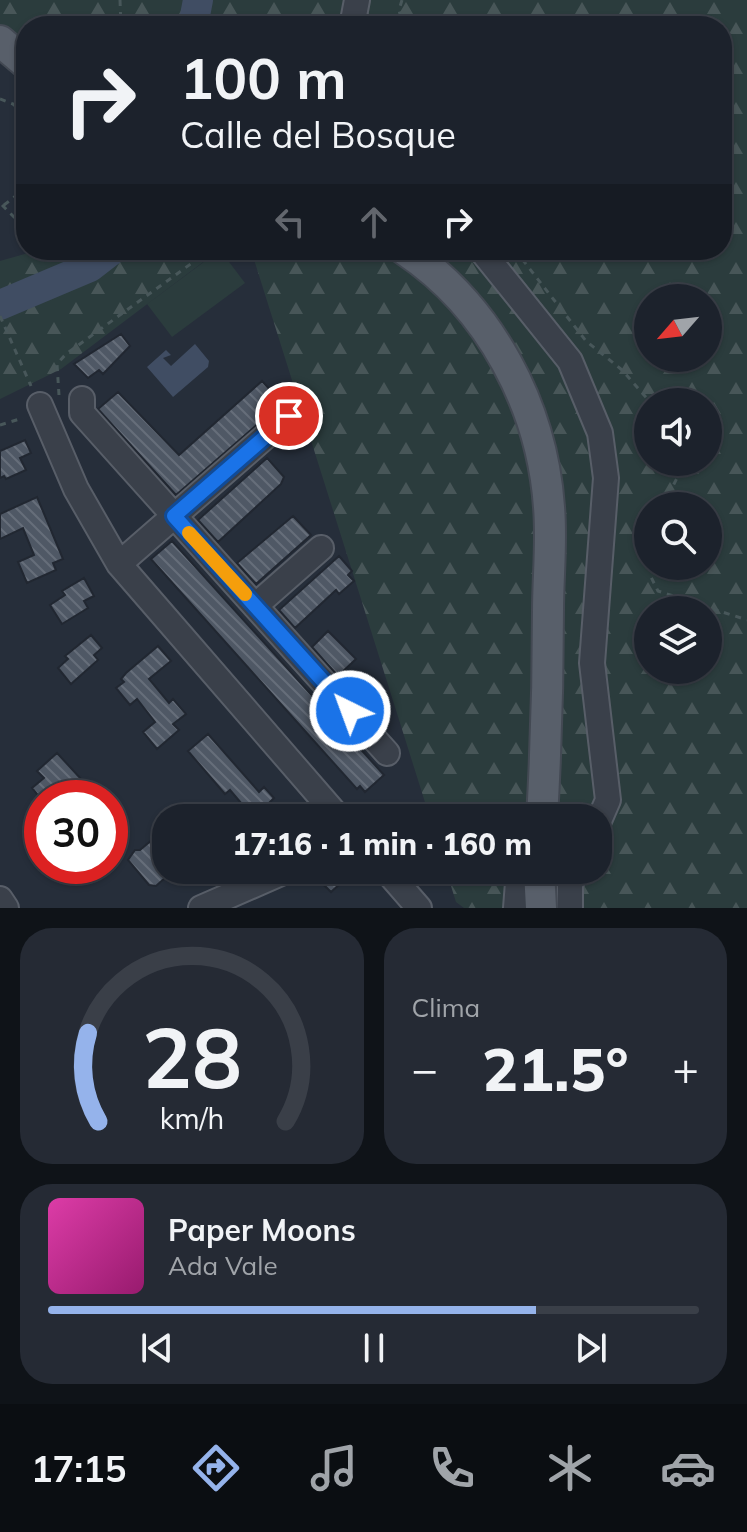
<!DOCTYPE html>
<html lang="es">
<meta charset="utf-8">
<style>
body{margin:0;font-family:Mulish,sans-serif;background:#252a34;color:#f1f3f6;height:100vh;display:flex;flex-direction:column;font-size:30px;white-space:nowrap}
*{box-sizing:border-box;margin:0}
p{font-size:26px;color:#a0a4a9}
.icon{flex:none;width:44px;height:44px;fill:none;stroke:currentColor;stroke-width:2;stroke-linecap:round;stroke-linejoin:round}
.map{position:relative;height:908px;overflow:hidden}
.details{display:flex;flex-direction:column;gap:20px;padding:20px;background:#0f1318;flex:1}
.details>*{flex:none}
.guide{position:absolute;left:16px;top:16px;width:716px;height:244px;border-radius:32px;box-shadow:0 2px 6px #0004,0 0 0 2px #3a3f48;background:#1c222c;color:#f1f3f6;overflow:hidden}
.needle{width:52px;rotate:242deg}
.tools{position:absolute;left:634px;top:284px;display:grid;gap:16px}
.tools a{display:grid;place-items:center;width:88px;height:88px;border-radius:50%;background:#1c222c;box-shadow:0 2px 6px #0004,0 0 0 2px #3a3f48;font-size:40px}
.speed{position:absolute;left:24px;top:780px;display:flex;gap:16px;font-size:40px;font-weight:700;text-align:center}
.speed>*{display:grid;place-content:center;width:104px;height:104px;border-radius:50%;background:#1c222c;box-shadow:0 2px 6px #0004,0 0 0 2px #3a3f48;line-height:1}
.speed .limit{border:12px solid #d22;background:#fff;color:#111}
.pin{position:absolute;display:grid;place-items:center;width:68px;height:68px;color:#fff;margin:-34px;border:4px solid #fff;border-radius:50%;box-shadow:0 2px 8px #0007}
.me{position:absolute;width:88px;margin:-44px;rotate:318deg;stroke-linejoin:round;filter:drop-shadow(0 0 6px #0008)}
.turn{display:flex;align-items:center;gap:28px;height:168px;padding:0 32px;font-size:36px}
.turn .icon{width:104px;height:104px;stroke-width:2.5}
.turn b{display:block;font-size:56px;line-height:68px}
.lanes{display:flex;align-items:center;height:76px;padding:0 32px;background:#0003;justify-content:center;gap:40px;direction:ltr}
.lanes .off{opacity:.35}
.big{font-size:60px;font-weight:800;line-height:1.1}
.details .card{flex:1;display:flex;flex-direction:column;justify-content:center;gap:12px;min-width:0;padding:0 28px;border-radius:32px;background:#252a34}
.details .dial{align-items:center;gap:0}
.dial svg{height:208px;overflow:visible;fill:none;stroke:#3a3f48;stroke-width:7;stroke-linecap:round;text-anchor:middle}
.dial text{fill:#f1f3f6;stroke:none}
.song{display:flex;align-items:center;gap:24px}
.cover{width:96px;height:96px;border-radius:12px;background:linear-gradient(135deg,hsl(320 70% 55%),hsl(320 70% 35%))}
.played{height:8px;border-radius:4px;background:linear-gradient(90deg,#95b3eb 75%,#3a3f48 75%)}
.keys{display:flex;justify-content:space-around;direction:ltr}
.heat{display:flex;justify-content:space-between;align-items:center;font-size:44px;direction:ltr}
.details .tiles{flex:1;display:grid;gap:20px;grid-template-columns:1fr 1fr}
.card:last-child{grid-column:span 2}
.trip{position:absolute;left:152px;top:804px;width:460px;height:80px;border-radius:32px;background:#1c222c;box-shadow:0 2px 6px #0004,0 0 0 2px #3a3f48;font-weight:800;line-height:80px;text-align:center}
.menu{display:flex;height:128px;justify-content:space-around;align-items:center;background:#0b0e12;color:#a0a4a9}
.menu .icon{width:56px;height:56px}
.menu .current{color:#95b3eb}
.menu b{font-size:36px;color:#f1f3f6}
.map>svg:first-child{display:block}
.green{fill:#2b3c3d}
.forest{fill:url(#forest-firs);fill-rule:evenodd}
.water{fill:#404d63}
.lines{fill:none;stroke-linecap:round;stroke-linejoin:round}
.river{stroke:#404d63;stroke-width:30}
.building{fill:url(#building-back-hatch);stroke:#212731;stroke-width:2}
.minor-casing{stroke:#585e68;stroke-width:28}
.major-casing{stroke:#434953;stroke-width:34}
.path{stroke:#48575a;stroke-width:3;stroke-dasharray:6 6;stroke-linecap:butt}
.minor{stroke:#3a404a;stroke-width:24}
.major{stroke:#585f6a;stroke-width:30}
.route-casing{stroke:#114b97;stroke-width:20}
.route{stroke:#1a73e8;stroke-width:14}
.slow{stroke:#f59e0b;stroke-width:14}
</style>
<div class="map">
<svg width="747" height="908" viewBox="0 0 747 908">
<defs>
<pattern id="forest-firs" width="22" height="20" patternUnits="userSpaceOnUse" patternTransform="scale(2)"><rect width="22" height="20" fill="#2b3c3d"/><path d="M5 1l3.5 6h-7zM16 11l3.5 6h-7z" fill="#485658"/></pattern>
<pattern id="building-back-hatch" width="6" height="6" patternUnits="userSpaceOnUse" patternTransform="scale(2)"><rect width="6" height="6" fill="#4f5865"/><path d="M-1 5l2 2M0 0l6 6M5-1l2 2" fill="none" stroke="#666e7a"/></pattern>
</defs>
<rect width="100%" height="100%" fill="#262e3a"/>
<!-- green -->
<path class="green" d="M220 250 245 283 172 337 147 304Z"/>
<!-- forest -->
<path class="forest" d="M0 0H747V908H464L456 902 446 870H598V818H430L251 250H722V26H26V61L0 52ZM648 298H708V358H648ZM648 402H708V462H648ZM648 506H708V566H648ZM648 610H708V670H648Z
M39 250H219L61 369 0 399V261Z"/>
<!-- water -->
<path class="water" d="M195 344 209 361 208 367 173 397 147 367 166 350 171 355 163 358 171 366Z"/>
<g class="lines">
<!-- river -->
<path class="river" d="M193 26 198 0
M0 305 90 267 112 250"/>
</g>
<!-- building -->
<path class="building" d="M121 334 130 346 103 374 99 370 88 378 74 364Z
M262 381 282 403 176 495 98 409 118 392 179 455Z
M25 440 31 453 20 458 26 470 6 479 4 476 0 478V451Z
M267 458 284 477 281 484 218 542 198 520Z
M37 497 63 559 53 563 56 570 27 583 18 562 34 555 23 528 0 539V514Z
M293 516 311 535 256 584 237 563Z
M172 541 384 775 365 792 360 786 357 789 151 559Z
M339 556 352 571 348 575 354 581 339 594 336 590 295 628 279 610Z
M84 578 94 596 84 601 88 608 62 624 50 605 65 595 62 591Z
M328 631 356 659 338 676 312 647Z
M91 635 102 648 94 655 98 660 71 684 58 668 68 659 65 656Z
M158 646 171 661 149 679 169 703 173 699 186 714 173 724 179 730 157 749 143 732 155 722 137 699 130 705 116 688 124 682 121 679 126 673Z
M208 734 259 792 264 787 274 798 269 803 276 818H238L247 810 230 790 225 794 188 751Z
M57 753 93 792 86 798H59L51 790 41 799 32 788 44 778 37 771Z
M166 828V877L156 886 149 885 128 860 135 850H140Z
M210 870H241L220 883Z
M329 870 343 881 331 892 319 880Z"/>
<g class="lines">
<defs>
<path id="minor" d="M352 26 357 0
M481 250 570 361 600 433 606 478 592 663 608 800 598 823
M82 399V413L387 753
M40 405 76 489 119 564 339 818
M119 564 289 416
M255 606 321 548
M386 870 419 908
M0 899 6 908
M201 908 288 870
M516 908 519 870
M570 908V884L577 870"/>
<path id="major" d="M0 41 26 63
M405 250C490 307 542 406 549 507 552 542 548 576 548 611 548 680 546 749 542 818
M539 870 541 908"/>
</defs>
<!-- minor casing -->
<use href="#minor" class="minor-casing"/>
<!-- major casing -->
<use href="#major" class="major-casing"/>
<!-- path -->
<path class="path" d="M120 0 121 26
M402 0 399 10 403 26
M0 99 13 104 26 115
M2 205 26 229
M4 205 26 188
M515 250 586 341 622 370 650 402
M0 316 31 386
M59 395 57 364 66 354 210 250
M0 425 23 418
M663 506 685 462
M652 566 651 577 658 591 747 620"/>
<!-- minor -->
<use href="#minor" class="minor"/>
<!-- major -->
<use href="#major" class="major"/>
</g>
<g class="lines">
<defs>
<path id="route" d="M289 416 174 516 350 711"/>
</defs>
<!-- route casing -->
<use href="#route" class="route-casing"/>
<!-- route -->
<use href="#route" class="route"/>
<!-- slow -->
<path class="slow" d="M189 533 245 594"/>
</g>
</svg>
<div class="tools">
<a><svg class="needle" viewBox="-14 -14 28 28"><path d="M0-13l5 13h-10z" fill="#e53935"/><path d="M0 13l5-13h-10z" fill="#a0a4a9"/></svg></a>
<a><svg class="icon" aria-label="sound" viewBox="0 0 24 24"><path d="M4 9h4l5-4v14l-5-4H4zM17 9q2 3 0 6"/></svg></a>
<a><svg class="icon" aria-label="search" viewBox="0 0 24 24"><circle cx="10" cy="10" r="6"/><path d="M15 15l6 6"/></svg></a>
<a><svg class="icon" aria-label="layers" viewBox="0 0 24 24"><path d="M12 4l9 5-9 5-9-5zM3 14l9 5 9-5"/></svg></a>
</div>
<div class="speed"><div class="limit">30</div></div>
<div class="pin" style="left:289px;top:416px;background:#d93025"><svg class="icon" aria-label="arrive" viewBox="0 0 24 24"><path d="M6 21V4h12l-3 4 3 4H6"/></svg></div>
<svg class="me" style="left:350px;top:711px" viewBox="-20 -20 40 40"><circle r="17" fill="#1a73e8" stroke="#fff" stroke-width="3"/><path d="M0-11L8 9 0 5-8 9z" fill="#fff"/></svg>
<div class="trip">17:16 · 1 min · 160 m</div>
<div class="guide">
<div class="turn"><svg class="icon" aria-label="right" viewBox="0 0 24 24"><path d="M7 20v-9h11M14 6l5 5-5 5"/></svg><div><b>100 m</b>Calle del Bosque</div></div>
<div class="lanes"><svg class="icon off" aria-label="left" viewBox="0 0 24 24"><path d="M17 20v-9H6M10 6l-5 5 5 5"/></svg><svg class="icon off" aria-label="ahead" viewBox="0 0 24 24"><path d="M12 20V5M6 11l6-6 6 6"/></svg><svg class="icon" aria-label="right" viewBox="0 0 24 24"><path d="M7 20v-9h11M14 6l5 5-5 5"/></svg></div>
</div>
</div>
<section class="details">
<div class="tiles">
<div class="card dial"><svg viewBox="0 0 100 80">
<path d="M14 69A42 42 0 1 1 86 69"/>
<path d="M14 69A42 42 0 0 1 10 35" stroke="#95b3eb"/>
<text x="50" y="56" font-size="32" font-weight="700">28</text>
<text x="50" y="72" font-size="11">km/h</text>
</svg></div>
<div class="card"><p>Clima</p>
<div class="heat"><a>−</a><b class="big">21.5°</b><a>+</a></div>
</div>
<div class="card">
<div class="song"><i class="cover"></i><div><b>Paper Moons</b><p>Ada Vale</p></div></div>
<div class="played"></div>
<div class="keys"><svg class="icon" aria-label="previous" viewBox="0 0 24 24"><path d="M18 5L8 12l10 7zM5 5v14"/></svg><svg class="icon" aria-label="pause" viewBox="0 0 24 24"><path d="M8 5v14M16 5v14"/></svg><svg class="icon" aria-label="next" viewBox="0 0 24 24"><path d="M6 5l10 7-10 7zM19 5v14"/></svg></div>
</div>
</div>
</section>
<nav class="menu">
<b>17:15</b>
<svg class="icon current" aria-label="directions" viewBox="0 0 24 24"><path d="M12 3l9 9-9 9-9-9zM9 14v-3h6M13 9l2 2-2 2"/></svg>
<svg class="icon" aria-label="music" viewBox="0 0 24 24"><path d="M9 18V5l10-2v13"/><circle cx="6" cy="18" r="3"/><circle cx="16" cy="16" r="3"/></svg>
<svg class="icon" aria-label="phone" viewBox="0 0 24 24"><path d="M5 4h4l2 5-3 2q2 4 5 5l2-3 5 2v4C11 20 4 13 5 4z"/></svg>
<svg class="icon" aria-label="climate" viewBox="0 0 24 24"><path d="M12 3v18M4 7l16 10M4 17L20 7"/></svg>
<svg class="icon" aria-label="car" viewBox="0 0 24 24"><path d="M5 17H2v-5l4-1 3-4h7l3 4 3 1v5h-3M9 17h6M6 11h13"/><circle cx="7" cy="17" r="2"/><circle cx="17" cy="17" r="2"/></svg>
</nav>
